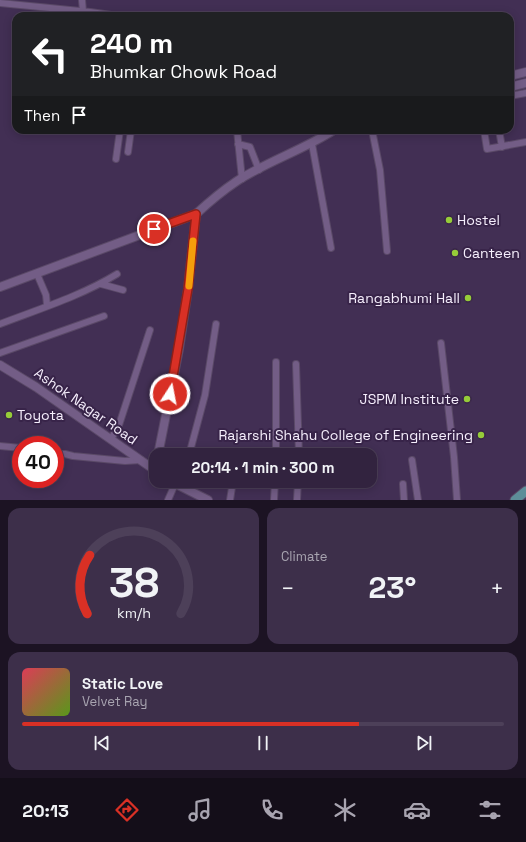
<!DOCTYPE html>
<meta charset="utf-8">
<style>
body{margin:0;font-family:"Space Grotesk",sans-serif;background:#3d2f4a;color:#f1f3f6;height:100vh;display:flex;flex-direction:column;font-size:15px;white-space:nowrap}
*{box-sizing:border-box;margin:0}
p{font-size:13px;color:#a8a4b0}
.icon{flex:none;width:22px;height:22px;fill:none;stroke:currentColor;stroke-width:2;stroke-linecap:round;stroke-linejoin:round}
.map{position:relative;height:500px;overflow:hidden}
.sheet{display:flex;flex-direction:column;gap:8px;padding:8px;background:#1c1323;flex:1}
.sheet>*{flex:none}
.hud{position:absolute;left:12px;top:12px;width:502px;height:122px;border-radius:12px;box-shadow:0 2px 10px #0003,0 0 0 1px #4d4059;background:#202124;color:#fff;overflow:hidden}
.speed{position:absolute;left:12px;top:436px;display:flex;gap:8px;font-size:20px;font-weight:700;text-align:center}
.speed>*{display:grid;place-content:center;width:52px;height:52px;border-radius:50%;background:#32233f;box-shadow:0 2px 10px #0003,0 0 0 1px #4d4059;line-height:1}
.speed .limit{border:6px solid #d22;background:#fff;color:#111}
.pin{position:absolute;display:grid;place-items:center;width:34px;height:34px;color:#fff;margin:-17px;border:2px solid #fff;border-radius:50%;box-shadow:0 1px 4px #0007}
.me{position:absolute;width:44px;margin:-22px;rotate:11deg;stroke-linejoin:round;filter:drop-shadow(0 0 3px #0008)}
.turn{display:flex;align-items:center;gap:14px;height:84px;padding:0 12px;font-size:18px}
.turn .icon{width:52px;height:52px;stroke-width:2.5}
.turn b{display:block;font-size:28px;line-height:34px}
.then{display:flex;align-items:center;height:38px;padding:0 12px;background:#0003;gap:8px;font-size:15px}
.big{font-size:30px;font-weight:600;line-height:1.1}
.sheet .widget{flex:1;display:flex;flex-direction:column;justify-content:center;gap:6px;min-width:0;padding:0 14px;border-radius:12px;background:#3d2f4a}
.sheet .dial{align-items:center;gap:0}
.dial svg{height:104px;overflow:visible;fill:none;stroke:#4d4059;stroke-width:7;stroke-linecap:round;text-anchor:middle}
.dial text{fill:#f1f3f6;stroke:none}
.song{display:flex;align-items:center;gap:12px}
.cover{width:48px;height:48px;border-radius:6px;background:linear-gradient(135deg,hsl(350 70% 55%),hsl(90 70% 35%))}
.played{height:4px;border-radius:2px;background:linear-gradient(90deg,#d93025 70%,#4d4059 70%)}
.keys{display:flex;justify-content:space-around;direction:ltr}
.heat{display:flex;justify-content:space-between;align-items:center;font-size:22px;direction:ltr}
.sheet .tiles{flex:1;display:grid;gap:8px;grid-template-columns:1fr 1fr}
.widget:last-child{grid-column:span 2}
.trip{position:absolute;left:149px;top:448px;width:228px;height:40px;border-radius:12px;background:#32233f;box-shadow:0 2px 10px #0003,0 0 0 1px #4d4059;font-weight:600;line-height:40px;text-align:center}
.tabs{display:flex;height:64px;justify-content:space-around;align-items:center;background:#140e19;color:#a8a4b0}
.tabs .icon{width:28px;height:28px}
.tabs .on{color:#d93025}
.tabs b{font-size:18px;color:#f1f3f6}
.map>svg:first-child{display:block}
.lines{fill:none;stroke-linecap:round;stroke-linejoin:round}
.street-casing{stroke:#5a4967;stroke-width:8}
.secondary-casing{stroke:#5a4967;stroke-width:10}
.primary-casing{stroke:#5a4967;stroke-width:11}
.street{stroke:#735d86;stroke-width:6}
.secondary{stroke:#735d86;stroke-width:8}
.primary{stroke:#5d8e99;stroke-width:9}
.route-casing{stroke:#8d1f18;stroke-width:10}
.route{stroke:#d93025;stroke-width:7}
.slow{stroke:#f59e0b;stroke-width:7}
.poi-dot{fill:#96cc39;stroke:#382449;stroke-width:1.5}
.labels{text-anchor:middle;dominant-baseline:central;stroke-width:4;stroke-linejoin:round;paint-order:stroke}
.poi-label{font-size:14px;fill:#f5eefc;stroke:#382449;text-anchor:start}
.street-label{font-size:14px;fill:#f5eefc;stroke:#382449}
</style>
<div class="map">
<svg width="526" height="500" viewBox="0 0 526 500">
<rect width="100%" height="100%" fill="#422f54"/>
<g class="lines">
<defs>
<path id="street" d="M82 0 83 11
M0 3 90 12 118 16
M510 96 526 93
M237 130 242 179
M372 130 380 170 387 251
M484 130 487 149 526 142
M499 130 502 147
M238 144 250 147 259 170
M312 144 331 248
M128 152 131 130
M116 159 120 130
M37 274 46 295 47 305
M101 284 123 290
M0 324C39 309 81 296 117 274
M441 343 454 457 457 500
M0 353 104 316
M296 364 299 455
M111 439 119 425 150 330
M0 446 21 448
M55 454H65L73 456 125 461 141 460
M189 455 205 395 216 324
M276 455V362
M412 460 418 500
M403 484 404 500
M168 500 175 484
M230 500 233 481
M274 500 275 481
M297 500 298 481"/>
<path id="secondary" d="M510 76 526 72
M510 87 526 83
M0 287 196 214C209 202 222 191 237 181 268 161 303 150 334 130
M0 365 36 387 156 471
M158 455 179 349 188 289 196 214
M170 481 208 500"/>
<path id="primary" d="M515 500 526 491"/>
</defs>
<!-- street casing -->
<use href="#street" class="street-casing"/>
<!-- secondary casing -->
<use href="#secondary" class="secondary-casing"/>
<!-- primary casing -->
<use href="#primary" class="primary-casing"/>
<!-- street -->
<use href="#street" class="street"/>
<!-- secondary -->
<use href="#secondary" class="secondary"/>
<!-- primary -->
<use href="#primary" class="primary"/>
</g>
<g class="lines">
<defs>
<path id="route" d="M154 229 196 214 188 289 170 394"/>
</defs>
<!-- route casing -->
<use href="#route" class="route-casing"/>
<!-- route -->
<use href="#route" class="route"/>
<!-- slow -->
<path class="slow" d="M189 286 193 241"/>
</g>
<!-- markers -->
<g class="poi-dot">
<circle cx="449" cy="220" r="4"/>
<circle cx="455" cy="253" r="4"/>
<circle cx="468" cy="298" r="4"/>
<circle cx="467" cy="399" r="4"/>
<circle cx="9" cy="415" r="4"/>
<circle cx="481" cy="435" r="4"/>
</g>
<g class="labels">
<!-- poi labels -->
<g class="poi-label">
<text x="457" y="220">Hostel</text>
<text x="463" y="253">Canteen</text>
<text x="460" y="298" text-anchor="end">Rangabhumi Hall</text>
<text x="459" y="399" text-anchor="end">JSPM Institute</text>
<text x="17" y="415">Toyota</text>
<text x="473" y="435" text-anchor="end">Rajarshi Shahu College of Engineering</text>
</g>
<!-- street labels -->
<g class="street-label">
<text transform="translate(86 406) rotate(35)">Ashok Nagar Road</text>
</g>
</g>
</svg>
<div class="speed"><div class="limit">40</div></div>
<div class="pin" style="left:154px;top:229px;background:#d93025"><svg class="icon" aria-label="arrive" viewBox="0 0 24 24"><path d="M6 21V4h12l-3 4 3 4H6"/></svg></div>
<svg class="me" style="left:170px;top:394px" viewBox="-20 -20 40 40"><circle r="17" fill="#d93025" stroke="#fff" stroke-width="3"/><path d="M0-11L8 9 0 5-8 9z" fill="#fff"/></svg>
<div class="trip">20:14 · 1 min · 300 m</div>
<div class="hud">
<div class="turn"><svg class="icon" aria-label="left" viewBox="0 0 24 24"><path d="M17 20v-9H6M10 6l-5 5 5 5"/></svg><div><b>240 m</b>Bhumkar Chowk Road</div></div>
<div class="then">Then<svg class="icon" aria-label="arrive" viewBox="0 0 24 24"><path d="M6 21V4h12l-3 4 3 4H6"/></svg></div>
</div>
</div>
<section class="sheet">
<div class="tiles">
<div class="widget dial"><svg viewBox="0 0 100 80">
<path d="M14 69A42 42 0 1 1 86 69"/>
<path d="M14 69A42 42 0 0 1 16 24" stroke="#d93025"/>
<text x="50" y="56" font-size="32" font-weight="700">38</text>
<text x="50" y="72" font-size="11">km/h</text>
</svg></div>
<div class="widget"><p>Climate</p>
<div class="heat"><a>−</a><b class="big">23°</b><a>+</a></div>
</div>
<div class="widget">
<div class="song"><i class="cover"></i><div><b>Static Love</b><p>Velvet Ray</p></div></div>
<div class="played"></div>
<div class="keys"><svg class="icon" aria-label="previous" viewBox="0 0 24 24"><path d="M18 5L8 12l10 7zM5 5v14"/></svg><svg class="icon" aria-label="pause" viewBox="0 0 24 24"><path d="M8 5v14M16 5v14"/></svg><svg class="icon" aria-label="next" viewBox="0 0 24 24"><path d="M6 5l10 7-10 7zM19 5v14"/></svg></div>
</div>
</div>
</section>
<nav class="tabs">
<b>20:13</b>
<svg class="icon on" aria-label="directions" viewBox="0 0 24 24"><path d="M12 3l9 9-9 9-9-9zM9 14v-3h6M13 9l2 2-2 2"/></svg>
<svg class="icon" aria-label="music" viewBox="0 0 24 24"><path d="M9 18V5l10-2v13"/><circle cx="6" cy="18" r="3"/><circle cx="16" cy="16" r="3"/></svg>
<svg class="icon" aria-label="phone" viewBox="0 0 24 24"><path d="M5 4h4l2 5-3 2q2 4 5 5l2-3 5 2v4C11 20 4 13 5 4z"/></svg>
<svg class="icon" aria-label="climate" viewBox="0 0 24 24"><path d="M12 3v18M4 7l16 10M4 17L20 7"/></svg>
<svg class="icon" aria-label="car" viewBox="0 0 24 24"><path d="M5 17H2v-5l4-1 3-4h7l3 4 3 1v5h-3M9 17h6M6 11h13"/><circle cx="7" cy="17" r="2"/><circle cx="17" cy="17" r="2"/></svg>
<svg class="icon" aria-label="filters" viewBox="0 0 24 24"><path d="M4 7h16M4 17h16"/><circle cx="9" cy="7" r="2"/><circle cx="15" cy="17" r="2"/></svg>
</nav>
